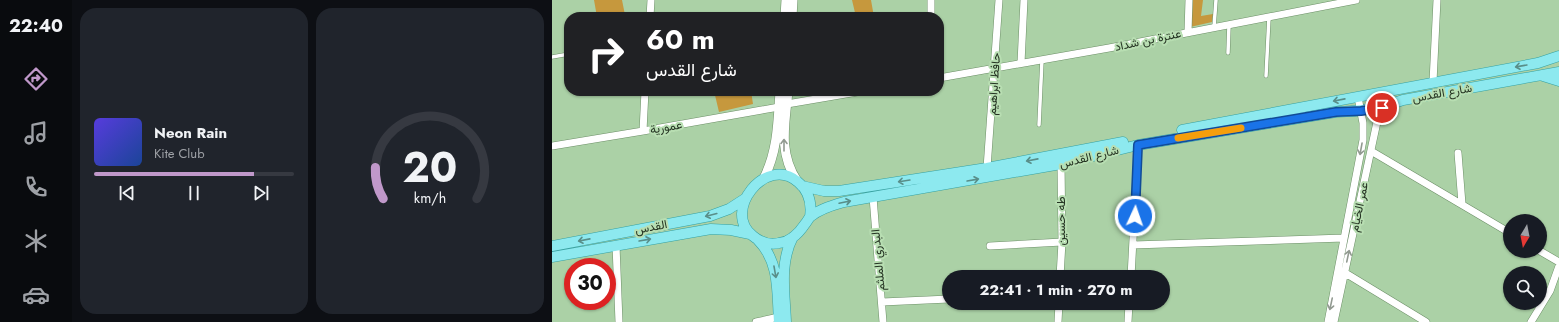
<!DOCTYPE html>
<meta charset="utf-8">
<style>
body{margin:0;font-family:Jost,Vazirmatn,sans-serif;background:#20242c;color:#f1f3f6;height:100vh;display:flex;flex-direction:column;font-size:15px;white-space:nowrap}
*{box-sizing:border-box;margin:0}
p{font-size:13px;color:#9ea1a6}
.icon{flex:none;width:22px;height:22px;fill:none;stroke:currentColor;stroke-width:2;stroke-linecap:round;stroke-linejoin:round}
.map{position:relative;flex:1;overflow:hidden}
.sheet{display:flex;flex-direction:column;gap:8px;padding:8px;background:#0d0f14;width:480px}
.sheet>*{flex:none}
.guide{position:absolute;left:12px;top:12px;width:380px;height:84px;border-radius:16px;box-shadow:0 1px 3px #0004;background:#202124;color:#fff;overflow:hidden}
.needle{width:26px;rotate:190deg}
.fabs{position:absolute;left:951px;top:214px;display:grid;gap:8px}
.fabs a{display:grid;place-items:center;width:44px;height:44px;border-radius:50%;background:#171b24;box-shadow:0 1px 3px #0004;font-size:20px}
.speed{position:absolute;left:12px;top:258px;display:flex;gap:8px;font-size:20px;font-weight:700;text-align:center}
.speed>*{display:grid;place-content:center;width:52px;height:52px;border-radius:50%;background:#171b24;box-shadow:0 1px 3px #0004;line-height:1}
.speed .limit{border:6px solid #d22;background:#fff;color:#111}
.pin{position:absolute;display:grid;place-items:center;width:34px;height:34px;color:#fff;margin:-17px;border:2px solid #fff;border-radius:50%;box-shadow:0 1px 4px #0007}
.me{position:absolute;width:44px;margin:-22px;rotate:3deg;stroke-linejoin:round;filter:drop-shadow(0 0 3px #0008)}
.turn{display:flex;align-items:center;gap:14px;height:84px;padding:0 16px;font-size:18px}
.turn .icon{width:52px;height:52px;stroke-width:2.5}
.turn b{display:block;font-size:28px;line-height:34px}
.sheet .widget{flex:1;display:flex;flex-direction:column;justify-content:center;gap:6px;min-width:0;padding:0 14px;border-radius:16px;background:#20242c}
.sheet .dial{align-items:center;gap:0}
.dial svg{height:104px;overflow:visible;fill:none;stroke:#363941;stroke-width:7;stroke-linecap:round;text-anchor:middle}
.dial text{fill:#f1f3f6;stroke:none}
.song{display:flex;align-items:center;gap:12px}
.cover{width:48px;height:48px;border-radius:6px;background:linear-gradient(135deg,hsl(250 70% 55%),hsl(220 70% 35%))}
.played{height:4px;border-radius:2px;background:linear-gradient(90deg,#c098ca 80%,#363941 80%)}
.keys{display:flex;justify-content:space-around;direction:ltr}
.sheet .tiles{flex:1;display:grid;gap:8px;grid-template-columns:repeat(2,1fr)}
.trip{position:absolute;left:390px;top:270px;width:228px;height:40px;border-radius:20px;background:#171b24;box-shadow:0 1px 3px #0004;font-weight:700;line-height:40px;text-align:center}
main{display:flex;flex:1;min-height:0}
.menu{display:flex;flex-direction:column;width:72px;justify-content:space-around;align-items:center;background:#090b0e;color:#9ea1a6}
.menu .icon{width:28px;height:28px}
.menu .current{color:#c098ca}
.menu b{font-size:18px;color:#f1f3f6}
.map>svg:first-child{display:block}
.green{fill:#c6983d}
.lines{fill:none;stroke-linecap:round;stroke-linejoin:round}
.service-casing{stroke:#6c8f67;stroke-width:4.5}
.minor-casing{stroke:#6c8f67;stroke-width:8}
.secondary-casing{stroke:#6c8f67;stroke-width:10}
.primary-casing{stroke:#37a0a0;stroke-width:11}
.service{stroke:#fff;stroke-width:3.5}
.minor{stroke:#fff;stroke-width:7}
.secondary{stroke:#fff;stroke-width:9}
.primary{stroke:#8de9ef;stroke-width:10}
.oneway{stroke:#598e89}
.oneway2{stroke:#929a91}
.route-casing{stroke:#114b97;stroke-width:10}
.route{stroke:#1a73e8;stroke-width:7}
.slow{stroke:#f59e0b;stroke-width:7}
.labels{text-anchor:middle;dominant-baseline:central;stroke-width:4;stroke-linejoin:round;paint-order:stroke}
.street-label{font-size:12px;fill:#253423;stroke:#b8deb2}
</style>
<main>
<nav class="menu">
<b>22:40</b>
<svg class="icon current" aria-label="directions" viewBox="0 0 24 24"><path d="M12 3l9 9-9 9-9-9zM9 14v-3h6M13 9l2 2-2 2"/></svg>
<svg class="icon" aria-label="music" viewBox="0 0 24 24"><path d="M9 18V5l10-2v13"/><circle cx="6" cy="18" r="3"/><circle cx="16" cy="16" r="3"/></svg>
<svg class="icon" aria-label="phone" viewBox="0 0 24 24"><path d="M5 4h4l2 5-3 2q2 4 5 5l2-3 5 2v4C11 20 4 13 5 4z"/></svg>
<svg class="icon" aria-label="climate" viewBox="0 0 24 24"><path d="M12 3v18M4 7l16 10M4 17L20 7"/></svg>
<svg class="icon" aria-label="car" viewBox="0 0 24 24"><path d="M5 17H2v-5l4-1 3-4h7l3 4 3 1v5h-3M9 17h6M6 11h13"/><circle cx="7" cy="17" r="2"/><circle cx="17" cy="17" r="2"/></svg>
</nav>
<section class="sheet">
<div class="tiles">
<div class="widget">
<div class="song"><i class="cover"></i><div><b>Neon Rain</b><p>Kite Club</p></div></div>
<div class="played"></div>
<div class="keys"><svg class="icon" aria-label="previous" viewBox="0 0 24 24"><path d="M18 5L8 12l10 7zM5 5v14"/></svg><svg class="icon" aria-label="pause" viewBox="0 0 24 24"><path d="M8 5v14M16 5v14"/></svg><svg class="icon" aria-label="next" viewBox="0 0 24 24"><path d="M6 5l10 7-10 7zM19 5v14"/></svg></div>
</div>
<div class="widget dial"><svg viewBox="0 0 100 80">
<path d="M14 69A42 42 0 1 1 86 69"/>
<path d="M14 69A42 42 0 0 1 8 45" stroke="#c098ca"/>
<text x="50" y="56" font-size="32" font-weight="700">20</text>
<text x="50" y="72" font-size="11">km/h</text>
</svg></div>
</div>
</section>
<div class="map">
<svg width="1007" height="322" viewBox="0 0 1007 322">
<rect width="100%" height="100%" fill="#abd1a6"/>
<!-- green -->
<path class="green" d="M42 0H70L73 15 65 17H45Z
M300 0H319L322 17H304Z
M639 0H651L649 16 661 14 660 22 638 27Z
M162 91H199L201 104 167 112Z"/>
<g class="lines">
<defs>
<path id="service" d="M662 27 664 0
M676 53 677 25
M0 57 17 54
M714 76 717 17
M487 125 490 60"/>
<path id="minor" d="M98 17 99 0
M379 17V0
M636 32 637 0
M469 63 472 0
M387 78 557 48 804 0
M881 82 885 0
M235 104 311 91
M91 131 93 91
M0 146 91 131 227 107
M819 151 958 233
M906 153 910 204
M435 168 447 0
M321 197 331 322
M64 245 67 322
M581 245 792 238
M438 246 510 242
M988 251 1007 262
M790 271 874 322
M508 277 510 242 509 164
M579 277 586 145
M330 302 397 299
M204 322 227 317
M506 322 507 303
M576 322 577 303
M776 322 811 140V123L806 97
M782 322 825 122 830 108V92
M979 322 998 291 1007 266"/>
<path id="secondary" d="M233 17 234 0
M240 17 241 0
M236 91C233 124 226 152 245 181
M212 178C226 150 226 121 228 91"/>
<path id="primary" d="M991 76 1007 81
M630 130 986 63 1007 56
M250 186 272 191H287L435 168 571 142
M258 217C260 203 257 191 246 182 214 154 169 212 201 236 208 242 218 245 227 243 238 242 247 233 253 224 255 222 256 219 258 217 267 209 281 205 292 202L509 164 586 145 784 112C810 111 826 109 851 100L1007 72
M206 240C228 262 225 293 227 322
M0 246 158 216 177 209 194 198
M0 257 159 229 179 230 198 234
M234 322C233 294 227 263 241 237"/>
</defs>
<!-- service casing -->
<use href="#service" class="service-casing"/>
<!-- minor casing -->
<use href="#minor" class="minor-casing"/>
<!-- secondary casing -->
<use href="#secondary" class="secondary-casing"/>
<!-- primary casing -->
<use href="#primary" class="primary-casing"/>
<!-- service -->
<use href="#service" class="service"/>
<!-- minor -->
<use href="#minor" class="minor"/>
<!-- secondary -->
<use href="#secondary" class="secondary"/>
<!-- primary -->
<use href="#primary" class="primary"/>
</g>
<!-- one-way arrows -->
<defs><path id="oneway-shaft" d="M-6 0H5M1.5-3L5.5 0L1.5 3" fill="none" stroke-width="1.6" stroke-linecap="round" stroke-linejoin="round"/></defs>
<g class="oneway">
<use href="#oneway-shaft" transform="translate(969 66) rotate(170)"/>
<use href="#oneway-shaft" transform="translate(787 100) rotate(169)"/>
<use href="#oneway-shaft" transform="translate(480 160) rotate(169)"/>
<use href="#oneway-shaft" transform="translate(421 180) rotate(-10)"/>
<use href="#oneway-shaft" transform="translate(352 181) rotate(171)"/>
<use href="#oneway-shaft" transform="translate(293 202) rotate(-12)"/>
<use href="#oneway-shaft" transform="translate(159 215) rotate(166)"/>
<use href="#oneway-shaft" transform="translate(32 240) rotate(169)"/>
<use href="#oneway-shaft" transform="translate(93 240) rotate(-10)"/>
<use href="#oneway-shaft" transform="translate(223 272) rotate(80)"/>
</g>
<g class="oneway2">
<use href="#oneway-shaft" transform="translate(232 145) rotate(-90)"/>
<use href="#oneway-shaft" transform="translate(809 149) rotate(100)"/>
<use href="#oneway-shaft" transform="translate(796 256) rotate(-78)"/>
<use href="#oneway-shaft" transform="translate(779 304) rotate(102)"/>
</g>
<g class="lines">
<defs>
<path id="route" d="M583 216 586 145 784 112 809 111 830 108"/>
</defs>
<!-- route casing -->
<use href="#route" class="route-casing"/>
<!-- route -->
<use href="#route" class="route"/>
<!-- slow -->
<path class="slow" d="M626 138 689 128"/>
</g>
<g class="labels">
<!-- street labels -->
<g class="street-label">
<text transform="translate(596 40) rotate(-12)">عنترة بن شداد</text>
<text transform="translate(442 84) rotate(-86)">حافظ ابراهيم</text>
<text transform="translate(890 93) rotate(-10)">شارع القدس</text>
<text transform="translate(114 127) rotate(-10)">عمورية</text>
<text transform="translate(537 157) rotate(-14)">شارع القدس</text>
<text transform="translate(807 207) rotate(-78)">عمر الخيام</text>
<text transform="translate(509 221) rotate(-90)">طه حسين</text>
<text transform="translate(99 227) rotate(-11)">القدس</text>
<text transform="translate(326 260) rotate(-95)">البدري الملثم</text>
</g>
</g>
</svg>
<div class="fabs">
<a><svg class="needle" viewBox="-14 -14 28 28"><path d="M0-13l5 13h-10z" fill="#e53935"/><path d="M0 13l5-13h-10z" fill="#9ea1a6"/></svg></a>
<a><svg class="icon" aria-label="search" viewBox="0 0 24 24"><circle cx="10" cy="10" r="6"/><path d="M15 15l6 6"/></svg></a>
</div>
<div class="speed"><div class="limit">30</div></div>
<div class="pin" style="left:830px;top:108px;background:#d93025"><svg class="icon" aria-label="arrive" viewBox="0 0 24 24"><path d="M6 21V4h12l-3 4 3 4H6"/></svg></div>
<svg class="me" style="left:583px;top:216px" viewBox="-20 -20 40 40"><circle r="17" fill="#1a73e8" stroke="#fff" stroke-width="3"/><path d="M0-11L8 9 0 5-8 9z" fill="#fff"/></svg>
<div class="trip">22:41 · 1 min · 270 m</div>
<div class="guide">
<div class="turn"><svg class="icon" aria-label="right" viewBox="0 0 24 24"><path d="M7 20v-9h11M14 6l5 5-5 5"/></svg><div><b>60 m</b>شارع القدس</div></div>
</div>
</div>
</main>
